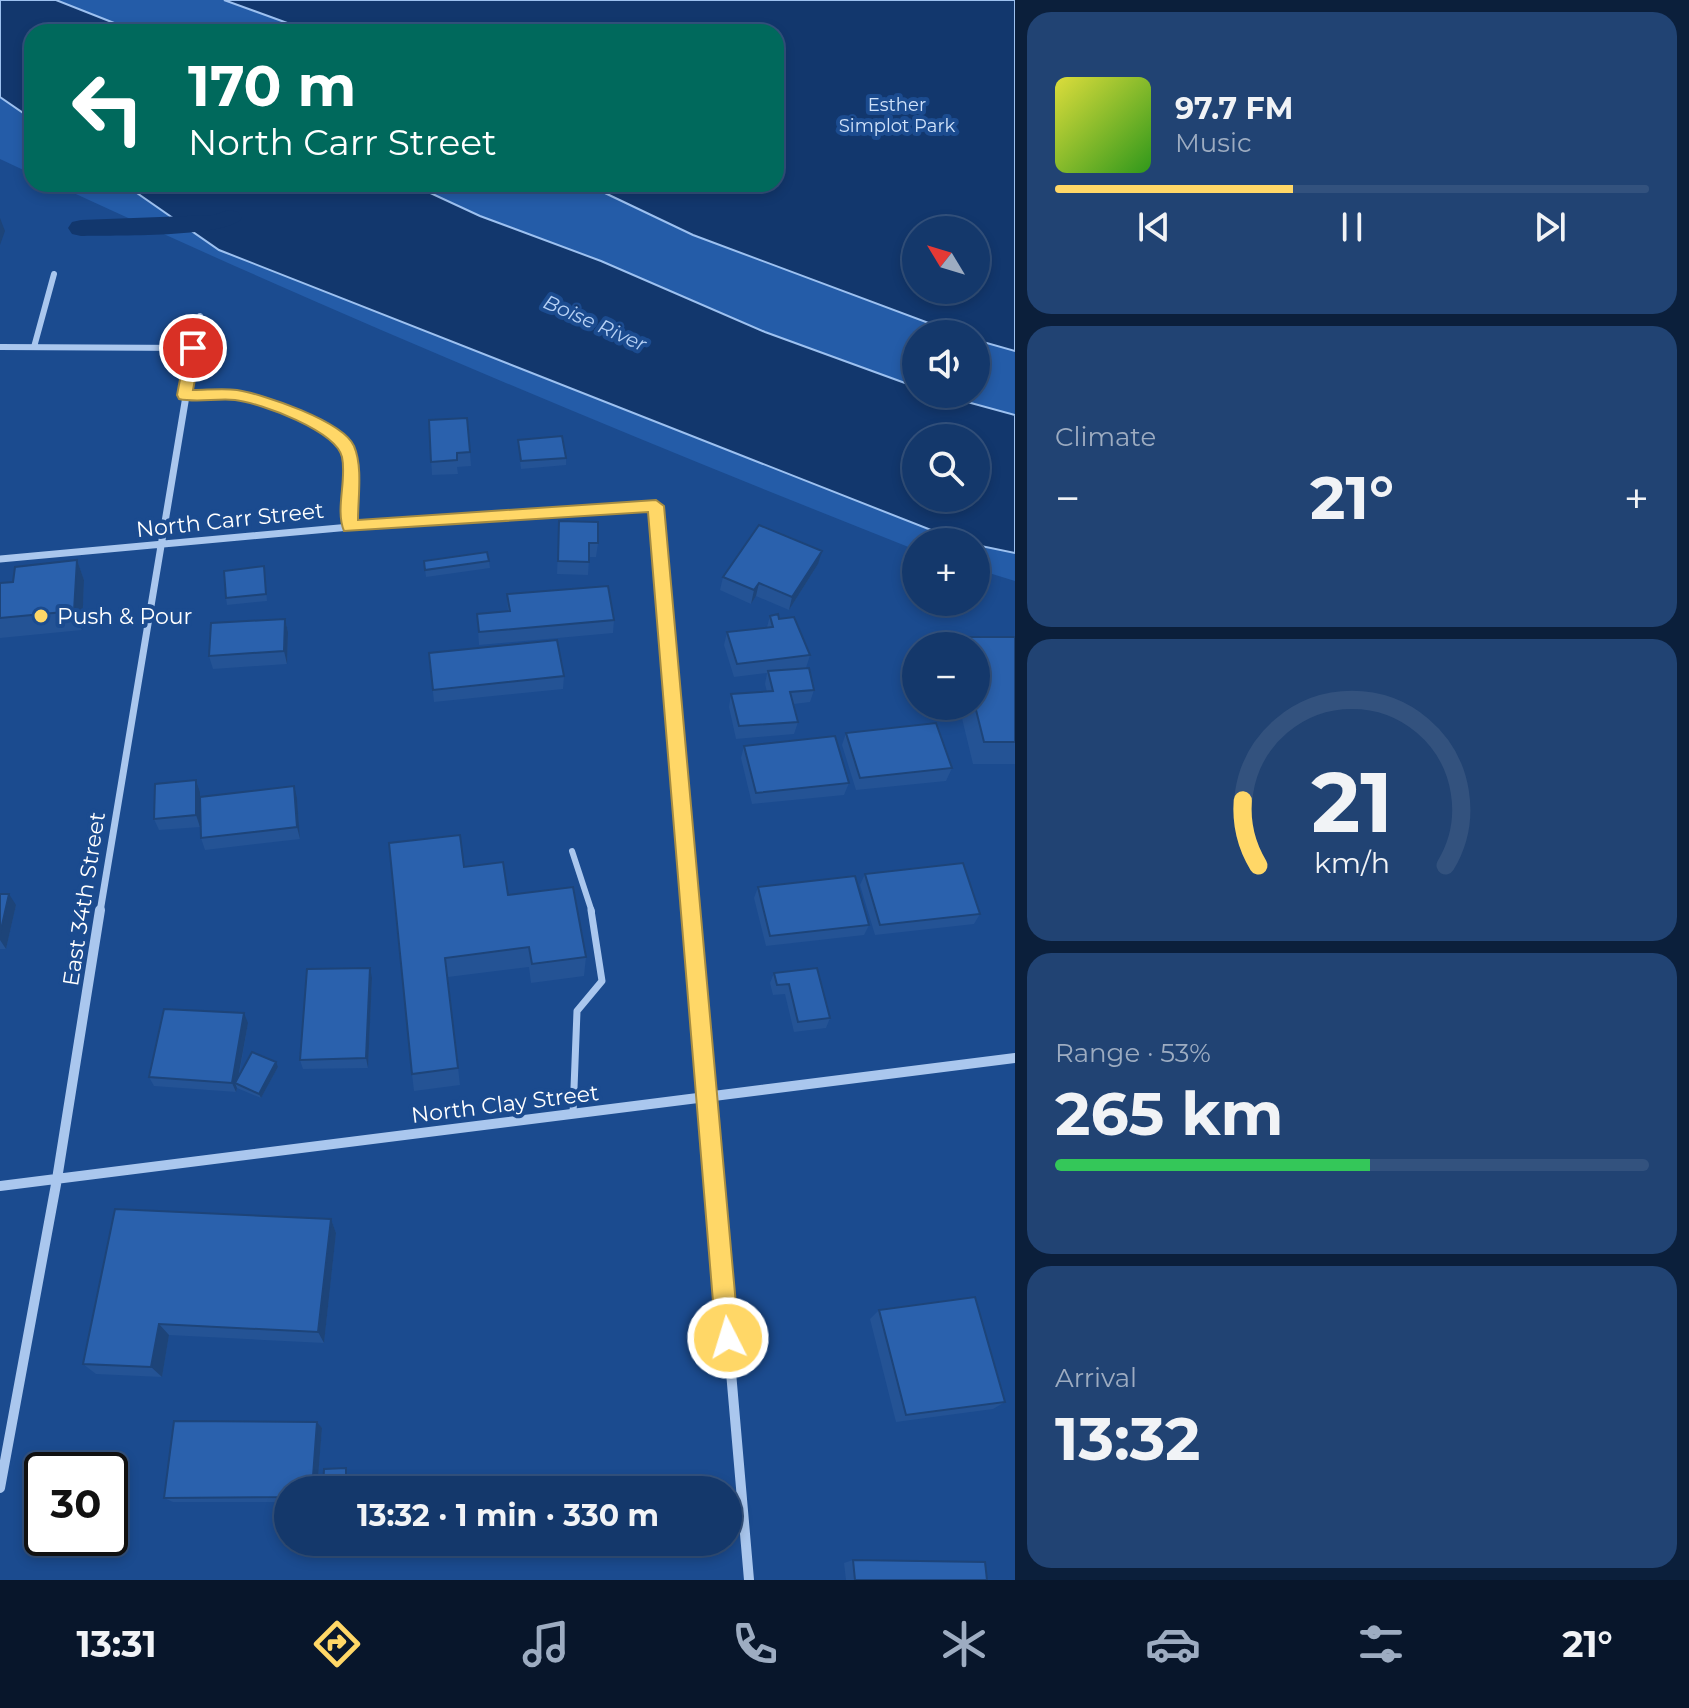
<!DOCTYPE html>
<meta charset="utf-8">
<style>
body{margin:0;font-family:Montserrat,sans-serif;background:#214373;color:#f1f3f6;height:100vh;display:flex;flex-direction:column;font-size:30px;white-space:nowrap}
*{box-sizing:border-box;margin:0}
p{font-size:26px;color:#9dacc1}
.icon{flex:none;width:44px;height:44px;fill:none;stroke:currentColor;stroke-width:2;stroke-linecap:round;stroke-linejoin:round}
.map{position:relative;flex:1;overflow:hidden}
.details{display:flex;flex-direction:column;gap:12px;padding:12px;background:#0b1f3b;width:674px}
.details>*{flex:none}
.guide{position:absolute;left:24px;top:24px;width:760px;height:168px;border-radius:24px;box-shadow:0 4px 12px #0003,0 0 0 2px #33527e;background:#00695c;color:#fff;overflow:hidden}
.needle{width:52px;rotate:308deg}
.controls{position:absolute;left:902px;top:216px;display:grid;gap:16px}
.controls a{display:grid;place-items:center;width:88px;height:88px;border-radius:50%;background:#14386b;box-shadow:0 4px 12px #0003,0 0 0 2px #33527e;font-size:40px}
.speed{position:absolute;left:24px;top:1452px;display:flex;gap:16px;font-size:40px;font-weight:700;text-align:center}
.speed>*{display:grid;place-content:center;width:104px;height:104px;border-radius:50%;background:#14386b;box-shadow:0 4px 12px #0003,0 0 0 2px #33527e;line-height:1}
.speed .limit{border:4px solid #111;border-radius:12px;background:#fff;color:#111}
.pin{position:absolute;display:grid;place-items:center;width:68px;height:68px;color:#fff;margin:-34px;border:4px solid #fff;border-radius:50%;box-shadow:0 2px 8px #0007}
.me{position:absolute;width:88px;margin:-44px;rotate:355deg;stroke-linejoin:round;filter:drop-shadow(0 0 6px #0008)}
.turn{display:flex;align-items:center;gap:28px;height:168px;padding:0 32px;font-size:36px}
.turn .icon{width:104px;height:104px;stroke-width:2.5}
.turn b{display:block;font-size:56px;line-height:68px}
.big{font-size:60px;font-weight:700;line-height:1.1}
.details .widget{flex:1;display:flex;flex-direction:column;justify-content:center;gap:12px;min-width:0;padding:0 28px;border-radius:24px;background:#214373}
.details .dial{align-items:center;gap:0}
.dial svg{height:208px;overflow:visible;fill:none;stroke:#33527e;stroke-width:7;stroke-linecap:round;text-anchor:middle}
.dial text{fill:#f1f3f6;stroke:none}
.song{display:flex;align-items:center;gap:24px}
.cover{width:96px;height:96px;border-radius:12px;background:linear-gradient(135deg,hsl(60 70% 55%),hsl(110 70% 35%))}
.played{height:8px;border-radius:4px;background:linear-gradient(90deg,#ffd767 40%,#33527e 40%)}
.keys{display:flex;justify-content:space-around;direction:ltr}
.heat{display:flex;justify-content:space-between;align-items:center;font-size:44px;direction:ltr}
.charge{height:12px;border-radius:6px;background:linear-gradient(90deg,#34c759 53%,#33527e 0)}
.trip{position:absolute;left:274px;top:1476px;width:468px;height:80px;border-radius:40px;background:#14386b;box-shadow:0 4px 12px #0003,0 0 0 2px #33527e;font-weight:700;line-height:80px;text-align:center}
.dock{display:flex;height:128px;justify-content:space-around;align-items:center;background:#08162b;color:#9dacc1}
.dock .icon{width:56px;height:56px}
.dock .selected{color:#ffd767}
.dock b{font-size:36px;color:#f1f3f6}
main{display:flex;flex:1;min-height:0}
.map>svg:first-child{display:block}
.green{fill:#245ca8;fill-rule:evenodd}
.water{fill:#12376d;stroke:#9dc1f0;stroke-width:2;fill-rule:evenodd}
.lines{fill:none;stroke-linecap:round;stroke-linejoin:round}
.canal{fill:#12376d;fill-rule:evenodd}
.lane-far1{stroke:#aac7ee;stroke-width:6}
.lane{stroke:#aac7ee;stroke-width:7}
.street-far2{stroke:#aac7ee;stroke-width:6}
.street-far1{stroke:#aac7ee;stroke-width:7}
.street{stroke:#aac7ee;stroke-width:10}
.wall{fill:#245395}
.shaded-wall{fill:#1d4479}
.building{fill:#2a61ad;stroke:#1d4479;stroke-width:2}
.route{fill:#ffd767;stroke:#a68c43;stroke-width:2}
.poi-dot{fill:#ffd767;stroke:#1b4b8f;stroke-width:3}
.labels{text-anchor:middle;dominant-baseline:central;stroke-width:8;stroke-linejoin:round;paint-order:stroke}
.far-park-label{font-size:18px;fill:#d0e2fa;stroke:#1b4b8f}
.far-water-label{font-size:20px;font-style:italic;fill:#b6d1f5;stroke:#1b4b8f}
.street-label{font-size:22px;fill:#fff;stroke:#1b4b8f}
.poi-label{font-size:22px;fill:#fff;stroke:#1b4b8f;text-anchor:start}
</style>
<main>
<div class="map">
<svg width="1015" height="1580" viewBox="0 0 1015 1580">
<rect width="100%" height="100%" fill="#1b4b8f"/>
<!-- green -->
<path class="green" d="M56 0H1015V415L938 394H976V334H916V387L765 332 601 261 480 216 411 184H776V32H137ZM916 230H976V290H916Z
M0 97 32 119V174L0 159Z
M54 184H124L219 250 964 542H916V550C626 435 337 315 54 184Z
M976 545 1015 553V581L976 569Z"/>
<!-- water -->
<path class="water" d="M0 0H56L137 32H32V119L0 97Z
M224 0H1015V351L976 340V334H958L693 235 586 184H776V32H312ZM916 230H976V290H916Z
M124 184H411L480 216 601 261 765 332 916 387V394H938L1015 415V553L976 545V542L959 541 219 250ZM916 438H976V498H916Z"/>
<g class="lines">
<!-- canal -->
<path class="canal" d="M229 210 238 212 242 218C229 238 110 235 81 236L72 234 68 228 72 222 81 220 213 215Z"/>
<!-- lane-far1 -->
<path class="lane-far1" d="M572 851 592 912"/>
<!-- lane -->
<path class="lane" d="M573 1114 577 1011 602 981 591 910"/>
<!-- street-far2 -->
<path class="street-far2" d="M0 347 193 348
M34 347 54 274
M185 395 233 394 250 398
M185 398 200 316"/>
<!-- street-far1 -->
<path class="street-far1" d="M240 396C264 401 334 425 346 446 356 463 350 507 350 527
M0 559 350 527 656 506 691 912
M100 912 186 396"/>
<!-- street -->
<path class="street" d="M691 910 749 1580
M0 1186 1015 1058
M0 1488 57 1179 100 910"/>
</g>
<!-- wall -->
<path class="wall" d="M429 420 470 452 471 466 457 467 458 474 432 475Z
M518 440 566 458V465L521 469Z
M559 521 598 543 596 557H589L588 575 557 574Z
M77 560 84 580 82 630 0 638V583L13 582Z
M424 561H489L490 568 426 577Z
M818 564 789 610 756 596 751 604 720 590 723 577Z
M264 566 267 601 227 605 226 598Z
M507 594 614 620 613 633 479 645 477 614 508 612Z
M770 616 779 619 810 655 806 668 795 669 814 690 810 702 794 704 798 722 794 734 736 739 729 707 731 694 767 692 765 684 767 673 734 677 724 645 727 632 767 627Z
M285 619 288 632 287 664 213 669 209 656Z
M959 637H1015V764H973L959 706H976V646H955Z
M429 653 564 676 563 689 434 702Z
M846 733 952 768 946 781 856 790 842 745Z
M744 746 849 783 844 795 752 804 741 758Z
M196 780 200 792V797L297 798 300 839 205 850 201 838 200 827 159 830 154 819Z
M464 867 508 895 586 957 584 976 531 983 529 967 448 977 460 1085 414 1091 412 1074Z
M865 874 980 914 974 924 875 935 860 885Z
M758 887 869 925 864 935 766 946 754 898Z
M0 894 16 905 6 949H0Z
M817 968 830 1018 826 1028 794 1032 785 994 773 995 770 983 774 973Z
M372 978 368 1068 303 1069 300 1060Z
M248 1023 239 1076 278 1067 261 1098 237 1088 236 1092 154 1086 149 1077Z
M331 1219 336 1233 324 1343 169 1335 162 1377 96 1374 83 1364Z
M879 1310 1005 1402 993 1409 896 1422 870 1319Z
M317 1422 322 1428 317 1490H288V1502H173L164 1498Z
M510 1542H601L511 1552Z
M853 1560 987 1580H846L844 1563Z"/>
<!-- shaded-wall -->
<path class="shaded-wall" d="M0 218 5 231 0 245Z
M822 551 818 564 789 610 792 597Z
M77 560 84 580 82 630 74 611Z
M759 583 756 596 751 604 754 590Z
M285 619 288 632 287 664 284 651Z
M196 780 200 792V827L196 815Z
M294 786 297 798 300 839 297 827Z
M9 894 16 905 6 949 0 940V934Z
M370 968 372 978 368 1068 366 1058Z
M244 1013 248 1023 237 1084 235 1083 237 1088 236 1092 232 1083Z
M276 1062 278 1067 261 1098 259 1094Z
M331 1219 336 1233 324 1343 318 1332Z
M159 1324 169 1335 162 1377 151 1367Z
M317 1422 322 1428 317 1490H312Z"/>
<!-- building -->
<path class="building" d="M467 418 470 452 457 453V460L431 462 429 420Z
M562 436 566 458 521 461 518 440Z
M559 521 598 522V543H589V562L558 561Z
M759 525 822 551 792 597 759 583 754 590 723 577Z
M487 552 489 561 425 570 424 561Z
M77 560 74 611 0 618V583L13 582 15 567Z
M264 566 266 594 226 598 224 571Z
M608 586 614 620 479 632 477 614 510 611 507 594Z
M778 614 779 619 794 617 810 655 737 664 727 632 773 627 770 616Z
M285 619 284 651 209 656 211 623Z
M959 637H1015V742H984L975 706 976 646H961Z
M557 640 564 676 433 690 429 653Z
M809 668 814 690 790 692 798 722 739 726 731 694 773 691 768 671Z
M936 723 952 768 860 778 846 733Z
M835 736 849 783 756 793 744 746Z
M196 780V815L154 819 155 784Z
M294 786 297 827 201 838 200 797Z
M460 835 464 867 503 862 508 895 573 887 586 957 532 964 529 947 445 958 458 1068 412 1074 389 843Z
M963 863 980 914 880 925 865 874Z
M855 876 869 925 770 936 758 887Z
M0 894H9L0 934Z
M370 968 366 1058 300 1060 307 969Z
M817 968 830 1018 798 1022 789 984 777 985 774 973Z
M164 1009 244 1013 232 1083 149 1077Z
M252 1052 276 1062 259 1094 235 1083Z
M115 1209 331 1219 318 1332 159 1324 151 1367 83 1364Z
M975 1297 1005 1402 906 1415 879 1310Z
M174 1421 317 1422 312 1490H288V1497L164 1498Z
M346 1468V1490H323L324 1469Z
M637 1483 638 1490H568Z
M511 1542H580L511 1550Z
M853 1560 985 1562 987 1580H855Z"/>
<!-- route -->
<path class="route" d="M193 343 201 348 193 390C207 390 223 388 237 390 263 394 343 421 354 446 363 467 358 497 358 520L656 500 664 506 739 1338 736 1347 728 1350 720 1347 716 1338 648 512 344 531C335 509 347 480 342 457 336 431 261 403 235 400 217 398 197 403 179 399L177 395 186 348Z"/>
<!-- markers -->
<circle class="poi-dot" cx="41" cy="616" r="8"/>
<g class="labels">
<!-- far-park labels -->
<g class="far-park-label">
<text x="897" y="105">Esther<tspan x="897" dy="21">Simplot Park</tspan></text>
</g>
<!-- far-water labels -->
<g class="far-water-label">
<text transform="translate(595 323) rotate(24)">Boise River</text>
</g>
<!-- street labels -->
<g class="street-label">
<text transform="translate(230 520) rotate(-6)">North Carr Street</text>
<text transform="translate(84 899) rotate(-81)">East 34th Street</text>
<text transform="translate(505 1104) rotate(-7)">North Clay Street</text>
</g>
<!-- poi labels -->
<g class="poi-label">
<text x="57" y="616">Push &amp; Pour</text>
</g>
</g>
</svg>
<div class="controls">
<a><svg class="needle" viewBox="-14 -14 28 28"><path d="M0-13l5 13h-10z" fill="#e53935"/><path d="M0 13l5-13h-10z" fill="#9dacc1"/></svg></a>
<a><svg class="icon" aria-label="sound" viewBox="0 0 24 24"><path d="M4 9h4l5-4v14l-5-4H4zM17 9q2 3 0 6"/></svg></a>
<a><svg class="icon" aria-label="search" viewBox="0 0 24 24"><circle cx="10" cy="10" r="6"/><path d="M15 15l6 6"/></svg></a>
<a>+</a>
<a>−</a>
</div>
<div class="speed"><div class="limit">30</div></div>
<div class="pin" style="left:193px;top:348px;background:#d93025"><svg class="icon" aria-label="arrive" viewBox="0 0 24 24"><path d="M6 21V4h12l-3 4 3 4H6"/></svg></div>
<svg class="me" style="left:728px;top:1338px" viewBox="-20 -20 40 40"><circle r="17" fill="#ffd767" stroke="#fff" stroke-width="3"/><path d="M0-11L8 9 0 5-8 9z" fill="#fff"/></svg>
<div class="trip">13:32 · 1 min · 330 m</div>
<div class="guide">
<div class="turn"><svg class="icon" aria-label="left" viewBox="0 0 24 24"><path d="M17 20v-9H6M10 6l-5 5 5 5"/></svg><div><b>170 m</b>North Carr Street</div></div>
</div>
</div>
<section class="details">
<div class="widget">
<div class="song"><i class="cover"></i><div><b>97.7 FM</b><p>Music</p></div></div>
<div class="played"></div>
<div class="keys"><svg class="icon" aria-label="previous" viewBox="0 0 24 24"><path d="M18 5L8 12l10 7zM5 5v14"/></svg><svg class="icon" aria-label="pause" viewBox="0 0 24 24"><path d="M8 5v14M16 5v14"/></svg><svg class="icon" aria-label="next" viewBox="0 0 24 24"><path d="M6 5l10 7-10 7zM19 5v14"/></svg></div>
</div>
<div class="widget"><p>Climate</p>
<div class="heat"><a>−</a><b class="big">21°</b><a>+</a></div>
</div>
<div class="widget dial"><svg viewBox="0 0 100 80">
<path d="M14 69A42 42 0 1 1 86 69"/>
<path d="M14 69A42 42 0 0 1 8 44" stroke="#ffd767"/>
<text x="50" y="56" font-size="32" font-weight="700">21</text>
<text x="50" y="72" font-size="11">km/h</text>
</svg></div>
<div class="widget"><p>Range · 53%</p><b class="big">265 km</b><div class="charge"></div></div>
<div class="widget"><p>Arrival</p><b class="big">13:32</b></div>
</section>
</main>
<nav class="dock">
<b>13:31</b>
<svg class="icon selected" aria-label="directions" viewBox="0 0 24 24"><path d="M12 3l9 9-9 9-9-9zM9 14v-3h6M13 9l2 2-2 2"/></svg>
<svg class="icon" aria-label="music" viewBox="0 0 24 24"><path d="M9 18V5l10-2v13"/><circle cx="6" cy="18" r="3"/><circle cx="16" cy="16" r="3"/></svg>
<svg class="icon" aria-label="phone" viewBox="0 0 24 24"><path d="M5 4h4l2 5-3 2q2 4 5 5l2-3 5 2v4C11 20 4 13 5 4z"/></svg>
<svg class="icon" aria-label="climate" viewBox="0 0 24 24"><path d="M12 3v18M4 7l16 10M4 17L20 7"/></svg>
<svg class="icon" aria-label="car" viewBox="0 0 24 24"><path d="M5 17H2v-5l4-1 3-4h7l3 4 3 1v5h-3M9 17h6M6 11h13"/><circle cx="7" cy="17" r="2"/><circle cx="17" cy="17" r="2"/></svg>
<svg class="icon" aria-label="filters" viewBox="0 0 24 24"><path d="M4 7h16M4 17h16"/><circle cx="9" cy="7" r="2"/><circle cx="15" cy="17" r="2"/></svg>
<b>21°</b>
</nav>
